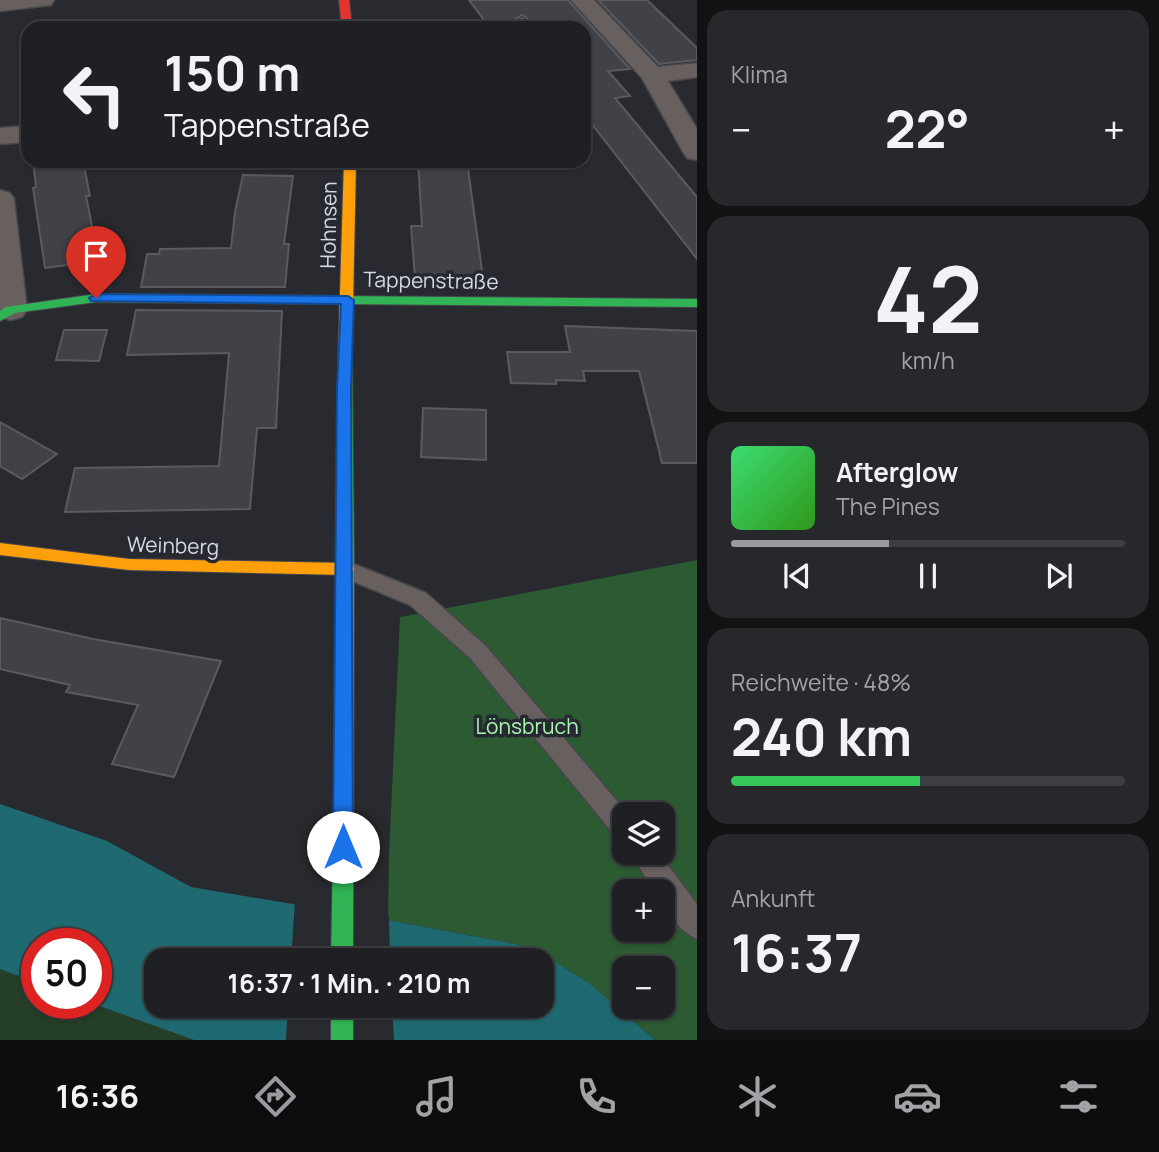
<!DOCTYPE html>
<html lang="de">
<meta charset="utf-8">
<style>
body{margin:0;font-family:Manrope,sans-serif;background:#27282b;color:#f1f3f6;height:100vh;display:flex;flex-direction:column;font-size:26px;white-space:nowrap}
*{box-sizing:border-box;margin:0}
p{font-size:23px;color:#a1a3a6}
.icon{flex:none;width:38px;height:38px;fill:none;stroke:currentColor;stroke-width:2;stroke-linecap:round;stroke-linejoin:round}
.map{position:relative;flex:1;overflow:hidden}
.details{display:flex;flex-direction:column;gap:10px;padding:10px;background:#111213;width:462px}
.details>*{flex:none}
.guide{position:absolute;left:21px;top:21px;width:570px;height:147px;border-radius:21px;box-shadow:0 2px 5px #0004,0 0 0 2px #3c3e41;background:#1f2023;color:#f1f3f6;overflow:hidden}
.buttons{position:absolute;left:612px;top:802px;display:grid;gap:14px}
.buttons a{display:grid;place-items:center;width:63px;height:63px;border-radius:14px;background:#1f2023;box-shadow:0 2px 5px #0004,0 0 0 2px #3c3e41;font-size:35px}
.speed{position:absolute;left:21px;top:928px;display:flex;gap:14px;font-size:35px;font-weight:700;text-align:center}
.speed>*{display:grid;place-content:center;width:91px;height:91px;border-radius:50%;background:#1f2023;box-shadow:0 2px 5px #0004,0 0 0 2px #3c3e41;line-height:1}
.speed .limit{border:10px solid #d22;background:#fff;color:#111}
.pin{position:absolute;display:grid;place-items:center;width:60px;height:60px;color:#fff;margin:-72px -30px;border-radius:50% 50% 50% 0;rotate:-45deg;box-shadow:0 0 7px #0007}
.pin .icon{rotate:45deg}
.me{position:absolute;width:77px;margin:-38px;rotate:0deg;stroke-linejoin:round;filter:drop-shadow(0 0 5px #0008)}
.turn{display:flex;align-items:center;gap:24px;height:147px;padding:0 28px;font-size:32px}
.turn .icon{width:91px;height:91px;stroke-width:2.5}
.turn b{display:block;font-size:49px;line-height:60px}
.big{font-size:52px;font-weight:700;line-height:1.1}
.details .widget{flex:1;display:flex;flex-direction:column;justify-content:center;gap:10px;min-width:0;padding:0 24px;border-radius:21px;background:#27282b}
.details .dial{align-items:center;gap:0}
.dial b{font-size:91px;line-height:1}
.song{display:flex;align-items:center;gap:21px}
.cover{width:84px;height:84px;border-radius:10px;background:linear-gradient(135deg,hsl(140 70% 55%),hsl(110 70% 35%))}
.played{height:7px;border-radius:4px;background:linear-gradient(90deg,#9a9ba1 40%,#3c3e41 40%)}
.keys{display:flex;justify-content:space-around;direction:ltr}
.heat{display:flex;justify-content:space-between;align-items:center;font-size:38px;direction:ltr}
.charge{height:10px;border-radius:5px;background:linear-gradient(90deg,#34c759 48%,#3c3e41 0)}
.trip{position:absolute;left:144px;top:948px;width:410px;height:70px;border-radius:21px;background:#1f2023;box-shadow:0 2px 5px #0004,0 0 0 2px #3c3e41;font-weight:700;line-height:70px;text-align:center}
.tabs{display:flex;height:112px;justify-content:space-around;align-items:center;background:#0c0d0e;color:#a1a3a6}
.tabs .icon{width:49px;height:49px}
.tabs .current{color:#9a9ba1}
.tabs b{font-size:32px;color:#f1f3f6}
main{display:flex;flex:1;min-height:0}
.map>svg:first-child{display:block}
.green{fill:#253e27}
.forest{fill:#2c5a32;fill-rule:evenodd}
.water{fill:#1f6971;fill-rule:evenodd}
.pier{fill:#292a2f}
.building{fill:#414247;stroke:#5a5b60;stroke-width:2}
.lines{fill:none;stroke-linecap:round;stroke-linejoin:round}
.lane-casing{stroke:#46474a;stroke-width:3}
.street-casing{stroke:#46474a;stroke-width:3}
.fast-casing{stroke:#46474a;stroke-width:2}
.slow-casing{stroke:#46474a;stroke-width:2}
.jam-casing{stroke:#46474a;stroke-width:2}
.lane{fill:#685f5f;fill-rule:evenodd}
.street{fill:#685f5f;fill-rule:evenodd}
.fast{fill:#30b455;fill-rule:evenodd}
.slow{fill:#ff9f0a;fill-rule:evenodd}
.jam{fill:#e5322d;fill-rule:evenodd}
.route{fill:#1a73e8;stroke:#114b97;stroke-width:2}
.labels{text-anchor:middle;dominant-baseline:central;stroke-width:7;stroke-linejoin:round;paint-order:stroke}
.street-label{font-size:21px;fill:#d7d8df;stroke:#262832}
.park-label{font-size:21px;fill:#a8f6ad;stroke:#262832}
</style>
<main>
<div class="map">
<svg width="697" height="1040" viewBox="0 0 697 1040">
<rect width="100%" height="100%" fill="#292a2f"/>
<!-- green -->
<path class="green" d="M0 969 37 983V1003H91L194 1040H0Z"/>
<!-- forest -->
<path class="forest" d="M697 560V1040H655L588 982 531 947 388 920 389 854 400 617ZM625 814H663V852H625ZM625 891H663V929H625ZM625 968H663V1006H625Z"/>
<!-- water -->
<path class="water" d="M0 804 107 841 191 887 388 920 531 947 588 982 655 1040H194L91 1003H96V943H37V983L0 969ZM156 961H541V1006H156Z"/>
<!-- pier -->
<path class="pier" d="M295 900 389 916 390 961H291Z
M288 1006H392L394 1040H286Z"/>
<!-- building -->
<path class="building" d="M469 0H568L630 69 608 71 630 96 615 98 697 197V259L584 114V28H533L527 18 522 15 512 21 515 28H490Z
M598 0H647L697 48V60L659 64Z
M33 161H83L90 196H86L99 261 45 268 33 188 36 187Z
M418 161H467L483 278H415L411 226H422Z
M243 175 293 176 284 244H289L285 287H141L147 254H159L160 249 231 248 235 212Z
M136 310 282 311 276 428H257L250 509 65 512 75 468 219 466 229 353 127 355Z
M565 326 697 331V463H662L639 371H583L585 381 556 380V384L511 383 507 352H570Z
M64 330H107L99 361 56 360Z
M423 408 486 410V460L421 457Z
M0 422 57 454 22 479 0 466Z
M0 618 93 639 221 661 174 777 112 764 138 705 66 692 70 685 0 669Z"/>
<g class="lines">
<defs>
<path id="lane" d="M521 18 525 19 530 28H518L515 22Z
M346 561 426 593 486 646 628 814H625V840L616 837 470 658 410 605 338 575 335 569 338 563Z
M629 852H658L697 904V939C680 932 663 909 663 891H655Z"/>
<path id="street" d="M0 0H54L51 5 0 11Z
M571 0H594L658 67 697 63V77L668 81 697 129V160L687 158 683 152 642 78Z
M28 126V142L0 144V128Z
M0 190 10 193 14 199 27 310 22 317 11 320 0 317Z"/>
<path id="fast" d="M96 294 697 299V307L96 302 15 313 0 321V311L6 307Z
M345 354 352 358 354 569 353 961H331L338 569V358Z
M331 1006H353V1040H331Z"/>
<path id="slow" d="M344 161H356L352 358 345 362 338 358Z
M0 543 129 559 346 563 352 565 354 569 352 573 346 575 129 570 0 555Z"/>
<path id="jam" d="M339 0H349L352 28H342Z"/>
</defs>
<!-- lane casing -->
<use href="#lane" class="lane-casing"/>
<!-- street casing -->
<use href="#street" class="street-casing"/>
<!-- fast casing -->
<use href="#fast" class="fast-casing"/>
<!-- slow casing -->
<use href="#slow" class="slow-casing"/>
<!-- jam casing -->
<use href="#jam" class="jam-casing"/>
<!-- lane -->
<use href="#lane" class="lane"/>
<!-- street -->
<use href="#street" class="street"/>
<!-- fast -->
<use href="#fast" class="fast"/>
<!-- slow -->
<use href="#slow" class="slow"/>
<!-- jam -->
<use href="#jam" class="jam"/>
</g>
<!-- route -->
<path class="route" d="M96 294 348 296 354 300 351 388 353 847 350 853 343 856 336 853 333 847 337 388 341 304 91 301 89 298Z"/>
<g class="labels">
<!-- street labels -->
<g class="street-label">
<text transform="translate(328 225) rotate(-89)">Hohnsen</text>
<text transform="translate(431 280) rotate(1)">Tappenstraße</text>
<text transform="translate(173 545) rotate(2)">Weinberg</text>
</g>
<!-- park labels -->
<g class="park-label">
<text x="527" y="726">Lönsbruch</text>
</g>
</g>
</svg>
<div class="buttons">
<a><svg class="icon" aria-label="layers" viewBox="0 0 24 24"><path d="M12 4l9 5-9 5-9-5zM3 14l9 5 9-5"/></svg></a>
<a>+</a>
<a>−</a>
</div>
<div class="speed"><div class="limit">50</div></div>
<div class="pin" style="left:96px;top:298px;background:#d93025"><svg class="icon" aria-label="arrive" viewBox="0 0 24 24"><path d="M6 21V4h12l-3 4 3 4H6"/></svg></div>
<svg class="me" style="left:343px;top:847px" viewBox="-20 -20 40 40"><circle r="19" fill="#fff"/><path d="M0-13L10 11 0 6-10 11z" fill="#1a73e8"/></svg>
<div class="trip">16:37 · 1 Min. · 210 m</div>
<div class="guide">
<div class="turn"><svg class="icon" aria-label="left" viewBox="0 0 24 24"><path d="M17 20v-9H6M10 6l-5 5 5 5"/></svg><div><b>150 m</b>Tappenstraße</div></div>
</div>
</div>
<section class="details">
<div class="widget"><p>Klima</p>
<div class="heat"><a>−</a><b class="big">22°</b><a>+</a></div>
</div>
<div class="widget dial"><b>42</b><p>km/h</p></div>
<div class="widget">
<div class="song"><i class="cover"></i><div><b>Afterglow</b><p>The Pines</p></div></div>
<div class="played"></div>
<div class="keys"><svg class="icon" aria-label="previous" viewBox="0 0 24 24"><path d="M18 5L8 12l10 7zM5 5v14"/></svg><svg class="icon" aria-label="pause" viewBox="0 0 24 24"><path d="M8 5v14M16 5v14"/></svg><svg class="icon" aria-label="next" viewBox="0 0 24 24"><path d="M6 5l10 7-10 7zM19 5v14"/></svg></div>
</div>
<div class="widget"><p>Reichweite · 48%</p><b class="big">240 km</b><div class="charge"></div></div>
<div class="widget"><p>Ankunft</p><b class="big">16:37</b></div>
</section>
</main>
<nav class="tabs">
<b>16:36</b>
<svg class="icon current" aria-label="directions" viewBox="0 0 24 24"><path d="M12 3l9 9-9 9-9-9zM9 14v-3h6M13 9l2 2-2 2"/></svg>
<svg class="icon" aria-label="music" viewBox="0 0 24 24"><path d="M9 18V5l10-2v13"/><circle cx="6" cy="18" r="3"/><circle cx="16" cy="16" r="3"/></svg>
<svg class="icon" aria-label="phone" viewBox="0 0 24 24"><path d="M5 4h4l2 5-3 2q2 4 5 5l2-3 5 2v4C11 20 4 13 5 4z"/></svg>
<svg class="icon" aria-label="climate" viewBox="0 0 24 24"><path d="M12 3v18M4 7l16 10M4 17L20 7"/></svg>
<svg class="icon" aria-label="car" viewBox="0 0 24 24"><path d="M5 17H2v-5l4-1 3-4h7l3 4 3 1v5h-3M9 17h6M6 11h13"/><circle cx="7" cy="17" r="2"/><circle cx="17" cy="17" r="2"/></svg>
<svg class="icon" aria-label="filters" viewBox="0 0 24 24"><path d="M4 7h16M4 17h16"/><circle cx="9" cy="7" r="2"/><circle cx="15" cy="17" r="2"/></svg>
</nav>
